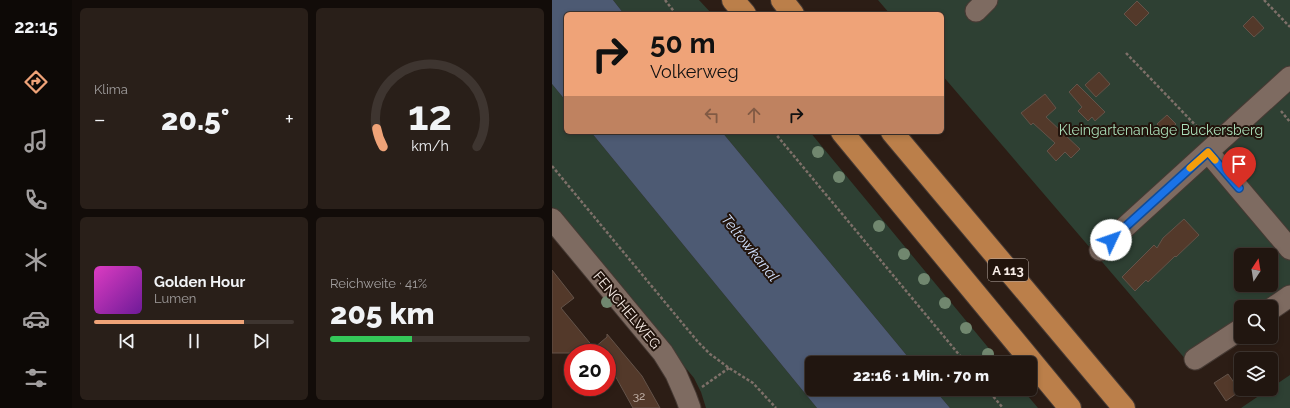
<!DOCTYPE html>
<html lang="de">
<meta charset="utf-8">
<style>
body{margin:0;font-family:Raleway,sans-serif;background:#291f19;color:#f1f3f6;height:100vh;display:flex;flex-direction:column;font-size:15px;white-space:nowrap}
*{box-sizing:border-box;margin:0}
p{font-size:13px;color:#a29f9f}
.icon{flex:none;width:22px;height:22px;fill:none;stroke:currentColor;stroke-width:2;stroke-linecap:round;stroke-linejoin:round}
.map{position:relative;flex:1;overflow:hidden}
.panel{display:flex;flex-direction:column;gap:8px;padding:8px;background:#120c09;width:480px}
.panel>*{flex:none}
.hud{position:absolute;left:12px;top:12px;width:380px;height:122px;border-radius:6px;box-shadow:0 2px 6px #0003,0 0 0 1px #3e3530;background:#efa378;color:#111;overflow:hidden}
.needle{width:26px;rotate:12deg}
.fabs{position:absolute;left:682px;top:248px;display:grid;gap:8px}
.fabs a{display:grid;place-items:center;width:44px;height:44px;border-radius:6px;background:#211610;box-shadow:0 2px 6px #0003,0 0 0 1px #3e3530;font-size:20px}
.speed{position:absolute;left:12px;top:344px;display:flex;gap:8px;font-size:20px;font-weight:700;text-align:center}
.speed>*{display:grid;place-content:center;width:52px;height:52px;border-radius:50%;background:#211610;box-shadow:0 2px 6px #0003,0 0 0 1px #3e3530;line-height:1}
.speed .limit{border:6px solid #d22;background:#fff;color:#111}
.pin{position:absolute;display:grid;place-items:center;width:34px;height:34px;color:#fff;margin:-41px -17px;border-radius:50% 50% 50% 0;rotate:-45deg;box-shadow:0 0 4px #0007}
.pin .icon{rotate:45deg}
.me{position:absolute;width:44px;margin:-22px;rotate:48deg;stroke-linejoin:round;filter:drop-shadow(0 0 3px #0008)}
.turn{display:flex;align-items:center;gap:14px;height:84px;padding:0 20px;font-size:18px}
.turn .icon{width:52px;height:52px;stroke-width:2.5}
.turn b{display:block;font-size:28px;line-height:34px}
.lanes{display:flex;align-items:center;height:38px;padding:0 20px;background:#0003;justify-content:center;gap:20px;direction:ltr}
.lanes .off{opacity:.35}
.big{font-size:30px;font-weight:800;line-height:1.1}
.panel .tile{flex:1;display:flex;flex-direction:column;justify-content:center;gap:6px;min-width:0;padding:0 14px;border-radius:6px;background:#291f19}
.panel .dial{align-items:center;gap:0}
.dial svg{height:104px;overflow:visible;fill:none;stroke:#3e3530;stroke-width:7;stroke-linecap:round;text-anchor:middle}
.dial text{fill:#f1f3f6;stroke:none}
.song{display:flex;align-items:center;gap:12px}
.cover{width:48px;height:48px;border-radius:6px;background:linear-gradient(135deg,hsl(310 70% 55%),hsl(280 70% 35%))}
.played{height:4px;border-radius:2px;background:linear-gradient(90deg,#efa378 75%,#3e3530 75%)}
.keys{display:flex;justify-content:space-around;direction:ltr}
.heat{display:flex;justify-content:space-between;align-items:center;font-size:22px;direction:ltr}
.charge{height:6px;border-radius:3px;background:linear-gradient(90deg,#34c759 41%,#3e3530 0)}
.panel .tiles{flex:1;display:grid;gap:8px;grid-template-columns:repeat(2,1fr)}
.trip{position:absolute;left:253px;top:356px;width:232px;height:40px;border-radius:6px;background:#211610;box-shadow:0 2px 6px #0003,0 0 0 1px #3e3530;font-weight:800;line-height:40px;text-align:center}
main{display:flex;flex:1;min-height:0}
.tabs{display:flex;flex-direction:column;width:72px;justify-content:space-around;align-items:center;background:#0d0906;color:#a29f9f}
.tabs .icon{width:28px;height:28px}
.tabs .current{color:#efa378}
.tabs b{font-size:18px;color:#f1f3f6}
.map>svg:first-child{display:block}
.green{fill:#2e4033;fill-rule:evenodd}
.water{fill:#4d5a73}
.building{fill:#53392a;stroke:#645349}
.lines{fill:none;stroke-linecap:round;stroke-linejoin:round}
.minor-casing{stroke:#463a34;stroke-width:23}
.highway-casing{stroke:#463a34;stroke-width:24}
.path{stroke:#7e7069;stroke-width:2.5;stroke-dasharray:3 2;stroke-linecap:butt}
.minor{stroke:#7e6b61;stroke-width:21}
.highway{stroke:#bb7f4a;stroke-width:22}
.tree{fill:#71876f}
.route-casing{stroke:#114b97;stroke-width:10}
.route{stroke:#1a73e8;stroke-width:7}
.slow{stroke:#f59e0b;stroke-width:7}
.labels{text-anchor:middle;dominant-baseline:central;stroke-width:4;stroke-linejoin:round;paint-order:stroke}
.number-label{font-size:12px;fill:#cfc0b8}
.shield{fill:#22140c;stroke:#b8aca5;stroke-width:1}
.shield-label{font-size:13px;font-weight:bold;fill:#f8ede7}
.park-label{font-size:14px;fill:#aadeb9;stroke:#22140c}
.street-label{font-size:14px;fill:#f8ede7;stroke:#22140c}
.water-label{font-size:15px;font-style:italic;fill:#cfdffc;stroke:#22140c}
</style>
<main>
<nav class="tabs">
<b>22:15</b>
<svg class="icon current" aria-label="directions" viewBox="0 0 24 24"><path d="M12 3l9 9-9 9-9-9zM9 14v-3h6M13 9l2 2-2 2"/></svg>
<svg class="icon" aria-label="music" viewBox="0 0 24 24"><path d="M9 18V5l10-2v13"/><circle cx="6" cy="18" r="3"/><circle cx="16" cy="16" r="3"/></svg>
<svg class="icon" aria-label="phone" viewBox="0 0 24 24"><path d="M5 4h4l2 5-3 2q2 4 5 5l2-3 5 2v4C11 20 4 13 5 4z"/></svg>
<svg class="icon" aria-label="climate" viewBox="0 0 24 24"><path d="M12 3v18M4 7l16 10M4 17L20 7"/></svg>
<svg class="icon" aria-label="car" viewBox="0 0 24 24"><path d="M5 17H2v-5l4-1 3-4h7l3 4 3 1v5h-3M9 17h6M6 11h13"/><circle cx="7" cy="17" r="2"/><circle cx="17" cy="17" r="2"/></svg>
<svg class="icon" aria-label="filters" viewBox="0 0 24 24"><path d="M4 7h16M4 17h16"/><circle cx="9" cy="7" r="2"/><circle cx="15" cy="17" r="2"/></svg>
</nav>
<section class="panel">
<div class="tiles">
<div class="tile"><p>Klima</p>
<div class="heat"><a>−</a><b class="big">20.5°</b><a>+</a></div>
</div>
<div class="tile dial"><svg viewBox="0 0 100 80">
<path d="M14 69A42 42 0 1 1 86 69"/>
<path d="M14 69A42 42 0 0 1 9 55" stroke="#efa378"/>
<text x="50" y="56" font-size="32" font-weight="700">12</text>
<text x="50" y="72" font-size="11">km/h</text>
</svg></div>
<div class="tile">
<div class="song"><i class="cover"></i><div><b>Golden Hour</b><p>Lumen</p></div></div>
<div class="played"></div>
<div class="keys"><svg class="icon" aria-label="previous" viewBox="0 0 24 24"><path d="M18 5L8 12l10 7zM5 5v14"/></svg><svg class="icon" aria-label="pause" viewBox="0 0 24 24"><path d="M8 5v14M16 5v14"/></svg><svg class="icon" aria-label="next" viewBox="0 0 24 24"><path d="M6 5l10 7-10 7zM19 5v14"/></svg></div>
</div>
<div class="tile"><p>Reichweite · 41%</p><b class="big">205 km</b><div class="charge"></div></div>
</div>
</section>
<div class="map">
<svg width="738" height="408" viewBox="0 0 738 408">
<rect width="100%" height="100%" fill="#2c1d15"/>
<!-- green -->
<path class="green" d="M61 0H147L160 14H72Z
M326 0H738V292L715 307H689V324L635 361 390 75V14H338ZM689 255H719V285H689Z
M0 84 14 101V132H39L265 408H154L149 392 142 378 0 207Z
M170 132H258L449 363H361Z
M738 375V408H689Z
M382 389H470L486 408H398Z"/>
<!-- water -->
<path class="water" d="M0 0H61L72 14H14V101L0 84Z
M39 132H170L361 363H260V389H382L398 408H265Z"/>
<!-- building -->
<path class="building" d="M585 1 597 13 584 26 572 14Z
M701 16 712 28 702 37 691 26Z
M547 72 558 84 544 97 533 85Z
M525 84 553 112 543 121 540 117 536 121 526 111 530 107 517 92Z
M493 94 504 108 494 117 528 149 519 158 513 152 504 161 495 151 503 143 481 123 479 125 469 113Z
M615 115 624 124 614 134 605 124Z
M632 219 647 235 624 257 623 256 596 282 594 280 583 291 570 277 602 245 605 248 611 238Z
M0 270 22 298 9 308 42 348 55 337V334L90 376 108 408H81L61 372 55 377V353H0Z
M676 374 688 391 674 401 662 383Z"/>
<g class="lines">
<defs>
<path id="minor" d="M424 11 435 0
M656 152 738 249
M0 219 111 353 124 374 134 397 138 408
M548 250 738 77
M719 309 738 296
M643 359 689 329"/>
<path id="highway" d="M181 0 193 14
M230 0 241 14
M290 132 518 408
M340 132 572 408"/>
</defs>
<!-- minor casing -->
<use href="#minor" class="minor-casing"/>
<!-- highway casing -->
<use href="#highway" class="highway-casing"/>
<!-- path -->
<path class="path" d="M113 0 124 14
M712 0 738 27
M574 53 650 132
M729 111 738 122
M222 132 414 363
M0 166 146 342 158 354 177 368 201 383 224 408
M150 387 177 368
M435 389 451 408"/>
<!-- minor -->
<use href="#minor" class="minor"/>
<!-- highway -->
<use href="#highway" class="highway"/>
</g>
<!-- trees -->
<g class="tree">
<circle cx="266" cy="152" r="6"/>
<circle cx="287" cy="177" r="6"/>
<circle cx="327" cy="226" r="6"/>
<circle cx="352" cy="254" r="6"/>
<circle cx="372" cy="279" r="6"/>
<circle cx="55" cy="302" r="6"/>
<circle cx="393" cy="303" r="6"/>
<circle cx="414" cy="328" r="6"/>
<circle cx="436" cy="354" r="6"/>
</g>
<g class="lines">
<defs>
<path id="route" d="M559 240 656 152 687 188"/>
</defs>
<!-- route casing -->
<use href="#route" class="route-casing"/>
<!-- route -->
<use href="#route" class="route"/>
<!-- slow -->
<path class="slow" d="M638 168 656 152 663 160"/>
</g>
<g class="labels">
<!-- number labels -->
<g class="number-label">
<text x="87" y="396">32</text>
</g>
<!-- shield labels -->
<rect class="shield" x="436" y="259" width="40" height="22" rx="3"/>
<g class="shield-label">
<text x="456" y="270">A 113</text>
</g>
<!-- park labels -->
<g class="park-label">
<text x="609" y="130">Kleingartenanlage Buckersberg</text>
</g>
<!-- street labels -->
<g class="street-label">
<text transform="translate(75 310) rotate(50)">FENCHELWEG</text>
</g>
<!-- water labels -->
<g class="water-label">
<text transform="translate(198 248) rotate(51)">Teltowkanal</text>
</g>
</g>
</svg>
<div class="fabs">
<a><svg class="needle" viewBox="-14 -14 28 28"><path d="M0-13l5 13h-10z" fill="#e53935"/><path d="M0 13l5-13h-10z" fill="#a29f9f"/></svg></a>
<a><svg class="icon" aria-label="search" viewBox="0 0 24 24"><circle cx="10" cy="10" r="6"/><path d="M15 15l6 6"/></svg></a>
<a><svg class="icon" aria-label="layers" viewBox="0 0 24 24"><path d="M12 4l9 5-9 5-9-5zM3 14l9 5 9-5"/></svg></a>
</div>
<div class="speed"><div class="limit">20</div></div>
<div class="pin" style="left:687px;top:188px;background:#d93025"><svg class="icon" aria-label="arrive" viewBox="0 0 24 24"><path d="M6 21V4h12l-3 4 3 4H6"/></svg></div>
<svg class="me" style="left:559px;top:240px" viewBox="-20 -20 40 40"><circle r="19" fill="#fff"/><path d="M0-13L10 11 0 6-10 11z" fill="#1a73e8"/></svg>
<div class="trip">22:16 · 1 Min. · 70 m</div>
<div class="hud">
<div class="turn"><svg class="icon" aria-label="right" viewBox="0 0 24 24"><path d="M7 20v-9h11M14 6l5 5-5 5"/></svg><div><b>50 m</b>Volkerweg</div></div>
<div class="lanes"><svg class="icon off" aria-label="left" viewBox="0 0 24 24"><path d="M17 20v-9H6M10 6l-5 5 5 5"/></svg><svg class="icon off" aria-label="ahead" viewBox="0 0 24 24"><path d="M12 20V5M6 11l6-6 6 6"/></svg><svg class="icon" aria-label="right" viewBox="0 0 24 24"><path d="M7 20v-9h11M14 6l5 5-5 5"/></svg></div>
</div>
</div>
</main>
